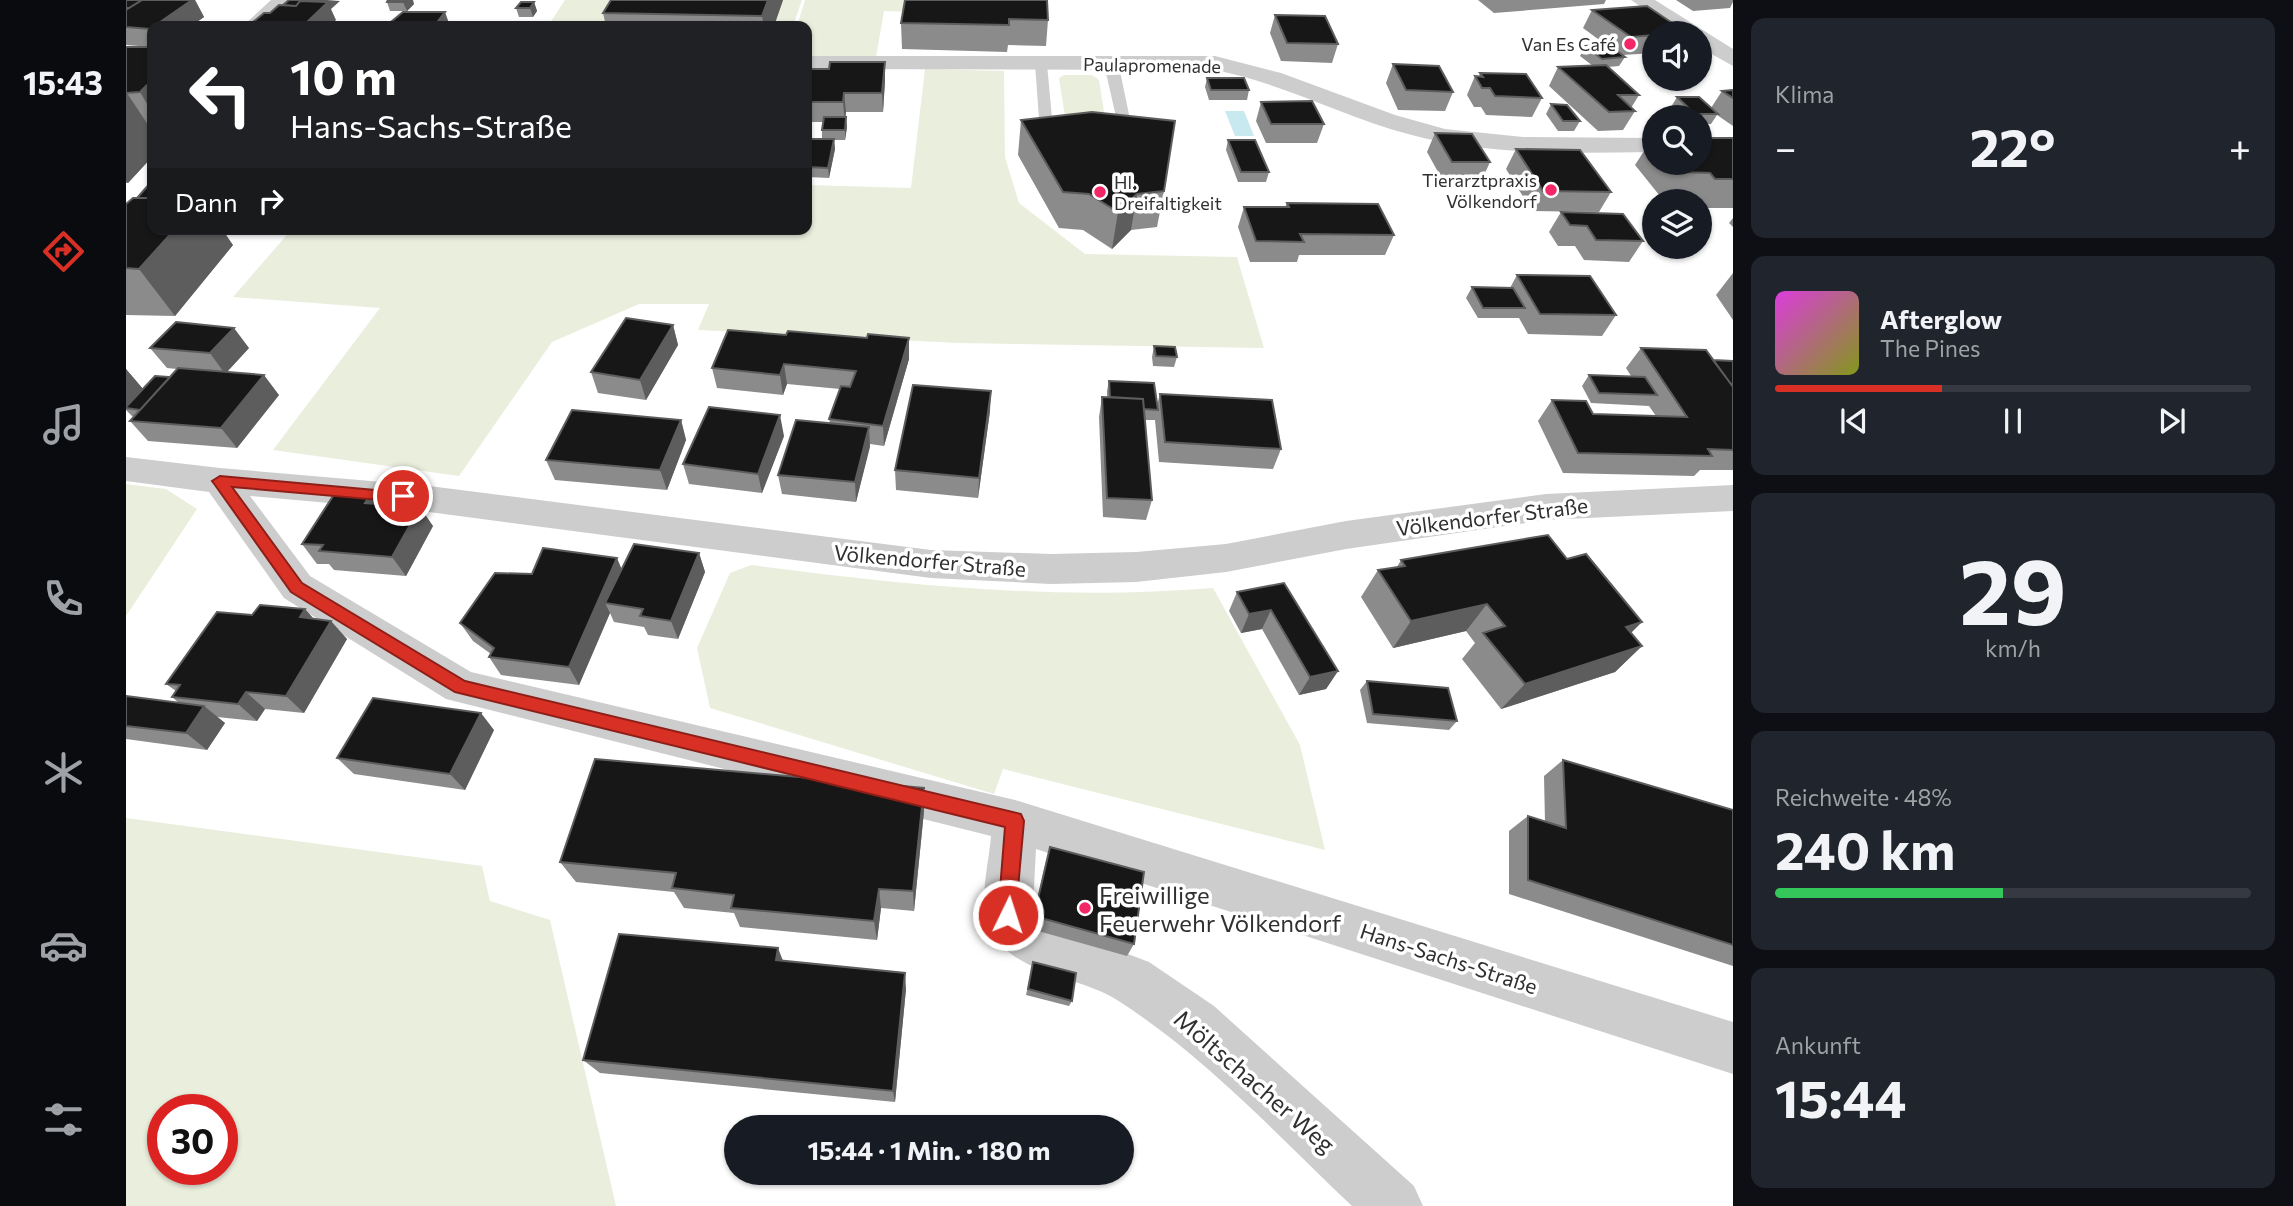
<!DOCTYPE html>
<html lang="de">
<meta charset="utf-8">
<style>
body{margin:0;font-family:Commissioner,sans-serif;background:#20242c;color:#f1f3f6;height:100vh;display:flex;flex-direction:column;font-size:26px;white-space:nowrap}
*{box-sizing:border-box;margin:0}
p{font-size:23px;color:#9ea1a6}
.icon{flex:none;width:38px;height:38px;fill:none;stroke:currentColor;stroke-width:2;stroke-linecap:round;stroke-linejoin:round}
.map{position:relative;flex:1;overflow:hidden}
.sheet{display:flex;flex-direction:column;gap:18px;padding:18px;background:#0d0f14;width:560px}
.sheet>*{flex:none}
.hud{position:absolute;left:21px;top:21px;width:665px;height:214px;border-radius:14px;box-shadow:0 2px 5px #0004;background:#202124;color:#fff;overflow:hidden}
.controls{position:absolute;left:1516px;top:21px;display:grid;gap:14px}
.controls a{display:grid;place-items:center;width:70px;height:70px;border-radius:50%;background:#171b24;box-shadow:0 2px 5px #0004;font-size:35px}
.speed{position:absolute;left:21px;top:1094px;display:flex;gap:14px;font-size:35px;font-weight:700;text-align:center}
.speed>*{display:grid;place-content:center;width:91px;height:91px;border-radius:50%;background:#171b24;box-shadow:0 2px 5px #0004;line-height:1}
.speed .limit{border:10px solid #d22;background:#fff;color:#111}
.pin{position:absolute;display:grid;place-items:center;width:60px;height:60px;color:#fff;margin:-30px;border:4px solid #fff;border-radius:50%;box-shadow:0 2px 7px #0007}
.me{position:absolute;width:77px;margin:-38px;rotate:4deg;stroke-linejoin:round;filter:drop-shadow(0 0 5px #0008)}
.turn{display:flex;align-items:center;gap:24px;height:147px;padding:0 28px;font-size:32px}
.turn .icon{width:91px;height:91px;stroke-width:2.5}
.turn b{display:block;font-size:49px;line-height:60px}
.then{display:flex;align-items:center;height:66px;padding:0 28px;background:#0003;gap:14px;font-size:26px}
.big{font-size:52px;font-weight:700;line-height:1.1}
.sheet .tile{flex:1;display:flex;flex-direction:column;justify-content:center;gap:10px;min-width:0;padding:0 24px;border-radius:14px;background:#20242c}
.sheet .dial{align-items:center;gap:0}
.dial b{font-size:91px;line-height:1}
.song{display:flex;align-items:center;gap:21px}
.cover{width:84px;height:84px;border-radius:10px;background:linear-gradient(135deg,hsl(300 70% 55%),hsl(70 70% 35%))}
.played{height:7px;border-radius:4px;background:linear-gradient(90deg,#d93025 35%,#363941 35%)}
.keys{display:flex;justify-content:space-around;direction:ltr}
.heat{display:flex;justify-content:space-between;align-items:center;font-size:38px;direction:ltr}
.charge{height:10px;border-radius:5px;background:linear-gradient(90deg,#34c759 48%,#363941 0)}
.trip{position:absolute;left:598px;top:1115px;width:410px;height:70px;border-radius:35px;background:#171b24;box-shadow:0 2px 5px #0004;font-weight:700;line-height:70px;text-align:center}
main{display:flex;flex:1;min-height:0}
.tab-bar{display:flex;flex-direction:column;width:126px;justify-content:space-around;align-items:center;background:#090b0e;color:#9ea1a6}
.tab-bar .icon{width:49px;height:49px}
.tab-bar .active{color:#d93025}
.tab-bar b{font-size:32px;color:#f1f3f6}
.map>svg:first-child{display:block}
.green{fill:#eaeedd;fill-rule:evenodd}
.water{fill:#c8e9ef}
.lines{fill:none;stroke-linecap:round;stroke-linejoin:round}
.service{fill:#cdcdcd;fill-rule:evenodd}
.minor{fill:#cdcdcd;fill-rule:evenodd}
.wall{fill:#8b8b8b}
.shaded-wall{fill:#5d5d5d}
.building{fill:#171717;stroke:#5d5d5d;stroke-width:2}
.route{fill:#d93025;stroke:#8d1f18;stroke-width:2}
.poi-dot{fill:#f32666;stroke:#fff;stroke-width:2.5}
.labels{text-anchor:middle;dominant-baseline:central;stroke-width:7;stroke-linejoin:round;paint-order:stroke}
.far-poi-label{font-size:18px;fill:#303030;stroke:#fff;text-anchor:end}
.far-street-label{font-size:18px;fill:#303030;stroke:#fff}
.street-label{font-size:21px;fill:#303030;stroke:#fff}
.near-poi-label{font-size:24px;fill:#303030;stroke:#fff;text-anchor:start}
.near-street-label{font-size:24px;fill:#303030;stroke:#fff}
</style>
<main>
<nav class="tab-bar">
<b>15:43</b>
<svg class="icon active" aria-label="directions" viewBox="0 0 24 24"><path d="M12 3l9 9-9 9-9-9zM9 14v-3h6M13 9l2 2-2 2"/></svg>
<svg class="icon" aria-label="music" viewBox="0 0 24 24"><path d="M9 18V5l10-2v13"/><circle cx="6" cy="18" r="3"/><circle cx="16" cy="16" r="3"/></svg>
<svg class="icon" aria-label="phone" viewBox="0 0 24 24"><path d="M5 4h4l2 5-3 2q2 4 5 5l2-3 5 2v4C11 20 4 13 5 4z"/></svg>
<svg class="icon" aria-label="climate" viewBox="0 0 24 24"><path d="M12 3v18M4 7l16 10M4 17L20 7"/></svg>
<svg class="icon" aria-label="car" viewBox="0 0 24 24"><path d="M5 17H2v-5l4-1 3-4h7l3 4 3 1v5h-3M9 17h6M6 11h13"/><circle cx="7" cy="17" r="2"/><circle cx="17" cy="17" r="2"/></svg>
<svg class="icon" aria-label="filters" viewBox="0 0 24 24"><path d="M4 7h16M4 17h16"/><circle cx="9" cy="7" r="2"/><circle cx="15" cy="17" r="2"/></svg>
</nav>
<div class="map">
<svg width="1607" height="1206" viewBox="0 0 1607 1206">
<rect width="100%" height="100%" fill="#fff"/>
<!-- green -->
<path class="green" d="M439 0H508L493 26H422Z
M657 0H676L667 26H648Z
M679 0H806L790 12 758 11 750 57 681 56V26H671Z
M799 69 878 71 879 157 893 203 959 254 1111 257 1138 348 831 343 572 330 583 304H513L426 342 333 476 147 450 254 308 107 297 166 229H681V185L785 188Z
M938 75H966L973 80 979 118 939 117 933 78Z
M0 484 40 489 71 509 0 616Z
M625 565C779 585 931 601 1087 588L1174 745 1199 850 877 769 868 794 584 708 571 648 604 573Z
M0 818 356 866 364 901 424 920 490 1206H0ZM37 1110H96V1169H37Z"/>
<!-- water -->
<path class="water" d="M1099 111H1118L1128 136H1109Z"/>
<g class="lines">
<!-- service -->
<path class="service" d="M915 60 921 64 927 129 940 130V136H921L914 132 909 64Z
M984 60 994 71 1007 134 1000 138 984 134 993 130 978 64Z"/>
<!-- minor -->
<path class="minor" d="M145 0H167L139 26H117Z
M1505 0H1529L1607 49V66L1573 47V33H1553Z
M681 56H1089L1155 73 1269 115 1319 129 1397 137 1528 138V152C1445 153 1362 156 1282 134 1216 116 1156 83 1089 70L681 69Z
M0 457 94 468 303 486 805 550 925 554 1010 552 1100 544 1220 521 1420 494 1607 485V511L1420 520 1220 549 1100 572 1010 582 925 584 805 578 303 512 124 496 184 576 345 672 889 800 1607 1022V1074L910 849 907 906 923 924 1023 962 1088 1006 1288 1186 1297 1206H1226C1151 1135 1079 1056 991 1000 951 975 890 976 864 930 851 905 863 864 865 836L320 699 158 598 83 492 0 481Z"/>
</g>
<!-- wall -->
<path class="wall" d="M0 0H69L78 17 65 26H26V47L0 45Z
M262 0 288 4 281 11H264L261 2Z
M485 0H657L648 26H480L477 13Z
M779 0 922 20 920 46 882 45 881 52 776 49 775 23Z
M1352 0H1480L1478 4 1368 13Z
M1550 0H1607V2L1604 8 1567 11Z
M408 2 411 11 407 17H393L390 8Z
M1466 10 1561 33H1528V53L1497 55 1499 57 1493 66 1482 67 1513 95 1505 108 1509 111 1497 130 1472 131 1423 86 1432 67 1467 66 1454 56 1459 46 1480 45 1457 28Z
M1149 15 1212 44 1206 63 1155 61 1144 33Z
M0 47H26V142L22 146 26 152V157L2 183H0Z
M759 62V81L757 112H720L719 117 721 127 719 140H708L709 149 703 178 681 177V139H696V130L697 122H681V78L703 69Z
M1267 64 1327 92 1319 111 1272 110 1260 83Z
M1354 73 1416 98 1406 117 1360 115 1355 107H1348L1341 95 1349 76H1353Z
M1081 78 1123 90 1121 100H1083L1079 87Z
M1607 90V126L1591 115 1585 124H1573V117H1556L1545 107 1551 97 1585 108 1596 91Z
M1135 102 1198 124 1191 143H1140L1130 121Z
M1425 104 1454 121 1448 131H1432L1420 114Z
M895 120 1038 191 1031 227 1005 230 986 249 957 230 933 228 892 155Z
M1309 133 1364 162 1355 182 1317 181 1301 152Z
M1527 137H1528V163H1573L1607 138V208H1573V201H1538L1509 165Z
M1102 140 1143 172 1140 182H1112L1100 150Z
M1390 149 1485 192 1473 212 1406 211 1380 169Z
M1161 203 1268 235 1259 255H1173L1171 262H1124L1112 227 1118 207H1159Z
M0 204 107 245 49 316 0 315Z
M1435 212 1517 241 1503 262 1458 260 1449 246H1432L1423 232Z
M1607 218V227L1603 223Z
M1607 273V320L1590 295Z
M1391 275 1490 315 1476 336 1402 334 1393 318H1352L1340 298 1346 287 1384 288Z
M547 325 552 345 520 400 472 393 465 372Z
M660 335 741 338H783V359L758 446 744 444 730 502 656 494 652 475 704 423 703 419 714 389 661 384 657 395 591 388 586 368Z
M1028 346 1051 357 1048 367 1027 366 1026 357Z
M24 348H123L101 372 153 395 111 448 22 441 4 421 7 417 0 410V369L17 389 44 377 51 369 41 368Z
M1515 348 1587 360 1607 361V470H1574L1568 476 1437 473 1412 421 1426 400 1467 414 1530 416 1523 406 1465 403 1456 386 1463 375 1505 376 1500 368Z
M983 381 1031 405 1034 394 1155 449 1147 469 1033 462 1029 420H1019L1026 500 1020 520 977 517 973 417 976 397H981V391Z
M864 411 852 498 770 490 769 470Z
M555 420 560 440 541 490 429 480 420 460Z
M658 436 636 493 563 484 557 464Z
M244 495 249 503 307 526 280 576 208 570 203 564H191L176 544Z
M573 553 579 572 552 639 522 635 518 627 488 622 484 613 453 685 375 675 363 657 365 654 347 641 334 623 406 574 496 569Z
M1275 560 1505 633 1516 646 1489 672 1375 709 1336 659 1349 643 1340 631 1267 648 1235 597 1252 570 1271 567Z
M1158 583 1212 671 1200 689 1173 695 1136 629 1115 633 1103 611 1111 592Z
M179 609 187 619 221 639 178 713 139 709 131 721 91 717 99 723 81 750 0 739V696L53 703 46 697 50 691 40 684 126 615Z
M1241 681 1331 721 1323 730 1241 723 1234 690Z
M368 730 339 790 228 774 211 758Z
M1437 760 1607 810V966L1383 894V831L1402 816 1419 822 1418 776Z
M798 811 788 911 755 908 751 940 614 927 608 913 558 908 548 892 450 882 434 862Z
M920 861 1008 944 1001 956 905 929Z
M907 962 946 1001 943 1006 900 995Z
M780 989 769 1102 474 1073 457 1060Z"/>
<!-- shaded-wall -->
<path class="shaded-wall" d="M66 0H69L78 17 65 26H28Z
M201 0 214 1 205 9 210 20 204 26H177Z
M279 0H287L288 4 281 11 277 2Z
M642 0H657L648 26H638L636 16Z
M408 2 411 11 407 17 404 8Z
M319 12 324 26H308Z
M759 62V81L757 112 756 93Z
M26 80V112L14 92Z
M0 93H1L26 131V142L22 146 26 152V157L2 183 0 181Z
M718 93 720 112 719 122 717 102Z
M720 117 721 127 719 140V130Z
M708 139 709 149 703 178 702 168Z
M1011 194 1005 230 986 249 992 212Z
M49 229H96L107 245 49 316 13 269Z
M547 325 552 345 520 400 514 380Z
M108 328 123 348 99 374 84 353Z
M783 338V359L758 446 757 426Z
M658 364 661 384 657 395 654 375Z
M0 369 17 389 0 407Z
M138 375 153 395 111 448 95 428Z
M865 391 864 411 852 498 853 478Z
M654 415 658 436 636 493 632 474Z
M555 420 560 440 541 490 534 470Z
M743 427 744 447 730 502 729 482Z
M244 495 257 515 239 503Z
M294 507 307 526 280 576 266 557Z
M573 553 579 572 552 639 545 621Z
M491 558 499 577 479 603 484 613 453 685 443 667Z
M1361 604 1340 631 1267 648 1285 621Z
M179 609 195 627 174 617Z
M1145 610 1136 629 1115 633 1123 614Z
M205 621 221 639 178 713 160 696Z
M1516 622 1489 649 1500 627Z
M1516 646 1489 672 1375 709 1399 684Z
M1212 671 1200 689 1173 695 1184 677Z
M120 692 139 709 131 721 112 704Z
M78 706 99 723 81 750 60 733Z
M355 713 368 730 339 790 324 774Z
M798 788V811L788 911 787 891Z
M753 889 755 908 751 940 748 921Z
M652 948 659 966 650 960Z
M779 973 780 989 769 1102 767 1091Z"/>
<!-- building -->
<path class="building" d="M0 0H16L3 8H0Z
M16 0H66L24 29 0 27V10Z
M163 0H201L200 2 174 1 170 6 157 5Z
M262 0H279L277 2H261Z
M485 0H642L636 16 477 13Z
M779 0H921L922 20 883 19V25L775 23Z
M174 1 202 2 177 26H131L135 22H127L138 13H144L153 5 170 6Z
M395 2H408L404 8H390Z
M1521 6 1561 33H1528V35L1505 37 1466 10Z
M277 12H319L308 26H260Z
M1149 15 1199 16 1212 44 1161 43Z
M1482 44 1499 57 1476 59 1459 46Z
M0 47H26V80L14 92 0 93Z
M704 62H759L756 93H718L717 102H681V78L682 69H703Z
M1267 64 1313 66 1327 92 1280 90Z
M1480 65 1513 95H1492L1509 111 1483 112 1432 67Z
M1354 73 1400 74 1416 98 1369 96 1364 88H1356L1349 76 1357 77Z
M1081 78H1118L1123 90H1085Z
M1607 90V98L1596 91Z
M1551 97H1573L1592 114H1569Z
M1186 101 1198 124H1145L1135 102Z
M1425 104 1441 105 1454 121H1437Z
M966 112 1049 121 1038 191 1011 194 992 212 963 194 937 192 895 120Z
M698 117H720L719 130H696Z
M1309 133 1346 134 1364 162H1326Z
M1573 138H1607V179H1589L1584 173 1557 172 1549 163H1573Z
M681 139H708L702 168 681 167Z
M1102 140H1129L1143 172H1115Z
M1390 149 1454 150 1485 192 1417 191Z
M26 181V198H11Z
M7 198H26V229H49L13 269 0 268V204Z
M1161 203 1252 204 1268 235 1174 234 1178 242 1130 241 1118 207H1163Z
M1435 212 1497 214 1517 241 1470 240 1461 226 1444 225Z
M1391 275 1464 276 1490 315 1414 314Z
M1346 287 1387 288 1399 308H1357Z
M500 318 547 325 514 380 465 372Z
M50 322 108 328 84 353 24 348Z
M602 330 660 335 662 331 741 338 742 334 783 338 757 426 703 419 715 386 724 387 730 371 658 364 654 375 586 368Z
M1028 346 1049 347 1051 357 1030 356Z
M1515 348 1580 350 1607 387V450L1582 449 1586 456 1452 453 1426 400 1460 401 1467 414 1561 417Z
M1587 360 1607 361V384H1605Z
M52 368 138 375 95 428 4 421Z
M1463 375 1519 377 1531 395 1473 393Z
M29 376 44 377 14 410 0 408V407Z
M983 381 1028 383 1032 410 1018 409 1017 399 984 397Z
M787 385 865 391 853 478 769 470Z
M1034 394 1146 400 1155 449 1039 442Z
M976 397 1017 399 1026 500 981 498Z
M583 407 654 415 632 474 557 464Z
M446 410 555 420 534 470 420 460Z
M670 420 743 427 729 482 652 475Z
M209 493 244 495 239 503 294 507 266 557 193 551 197 545 176 544Z
M1422 535 1441 559 1460 554 1516 622 1500 627 1516 646 1399 684 1357 633 1379 626 1361 604 1285 621 1252 570 1279 566 1275 560Z
M508 544 573 553 545 621 514 616 517 609 479 603Z
M417 548 491 558 443 667 363 657 368 648 334 623 369 573 406 574Z
M1158 583 1212 671 1184 677 1145 610 1123 614 1111 592Z
M134 605 179 609 174 617 205 621 160 696 120 692 112 704 46 697 54 685 40 684 91 612 126 615Z
M1241 681 1322 688 1331 721 1247 714Z
M0 696 78 706 60 733 0 726Z
M247 698 355 713 324 774 211 758Z
M469 759 798 788 787 891 753 889 748 921 605 908 608 895 546 888 550 873 434 862Z
M1437 760 1607 810V945L1402 880V816L1440 828Z
M924 847 1018 872 1008 944 908 916Z
M493 934 652 948 650 960 779 973 767 1091 457 1060Z
M907 962 950 973 946 1001 902 989Z"/>
<!-- route -->
<path class="route" d="M94 476 282 493 284 496 277 502 106 487 176 583 339 681 895 814 898 821 889 922 882 925 875 922 872 915 879 827 329 692 165 592 89 485 86 481Z"/>
<!-- markers -->
<g class="poi-dot">
<circle cx="1504" cy="44" r="7"/>
<circle cx="1425" cy="190" r="7"/>
<circle cx="974" cy="192" r="7"/>
<circle cx="959" cy="908" r="7"/>
</g>
<g class="labels">
<!-- far-poi labels -->
<g class="far-poi-label">
<text x="1490" y="44">Van Es Café</text>
<text x="1411" y="180">Tierarztpraxis<tspan x="1411" dy="21">Völkendorf</tspan></text>
<text x="988" y="182" text-anchor="start">Hl.<tspan x="988" dy="21">Dreifaltigkeit</tspan></text>
</g>
<!-- far-street labels -->
<g class="far-street-label">
<text transform="translate(1026 65) rotate(1)">Paulapromenade</text>
</g>
<!-- street labels -->
<g class="street-label">
<text transform="translate(1366 516) rotate(-7)">Völkendorfer Straße</text>
<text transform="translate(804 560) rotate(5)">Völkendorfer Straße</text>
<text transform="translate(1323 958) rotate(18)">Hans-Sachs-Straße</text>
</g>
<!-- near-poi labels -->
<g class="near-poi-label">
<text x="973" y="894">Freiwillige<tspan x="973" dy="28">Feuerwehr Völkendorf</tspan></text>
</g>
<!-- near-street labels -->
<g class="near-street-label">
<text transform="translate(1129 1081) rotate(41)">Möltschacher Weg</text>
</g>
</g>
</svg>
<div class="controls">
<a><svg class="icon" aria-label="sound" viewBox="0 0 24 24"><path d="M4 9h4l5-4v14l-5-4H4zM17 9q2 3 0 6"/></svg></a>
<a><svg class="icon" aria-label="search" viewBox="0 0 24 24"><circle cx="10" cy="10" r="6"/><path d="M15 15l6 6"/></svg></a>
<a><svg class="icon" aria-label="layers" viewBox="0 0 24 24"><path d="M12 4l9 5-9 5-9-5zM3 14l9 5 9-5"/></svg></a>
</div>
<div class="speed"><div class="limit">30</div></div>
<div class="pin" style="left:277px;top:496px;background:#d93025"><svg class="icon" aria-label="arrive" viewBox="0 0 24 24"><path d="M6 21V4h12l-3 4 3 4H6"/></svg></div>
<svg class="me" style="left:882px;top:915px" viewBox="-20 -20 40 40"><circle r="17" fill="#d93025" stroke="#fff" stroke-width="3"/><path d="M0-11L8 9 0 5-8 9z" fill="#fff"/></svg>
<div class="trip">15:44 · 1 Min. · 180 m</div>
<div class="hud">
<div class="turn"><svg class="icon" aria-label="left" viewBox="0 0 24 24"><path d="M17 20v-9H6M10 6l-5 5 5 5"/></svg><div><b>10 m</b>Hans-Sachs-Straße</div></div>
<div class="then">Dann<svg class="icon" aria-label="right" viewBox="0 0 24 24"><path d="M7 20v-9h11M14 6l5 5-5 5"/></svg></div>
</div>
</div>
<section class="sheet">
<div class="tile"><p>Klima</p>
<div class="heat"><a>−</a><b class="big">22°</b><a>+</a></div>
</div>
<div class="tile">
<div class="song"><i class="cover"></i><div><b>Afterglow</b><p>The Pines</p></div></div>
<div class="played"></div>
<div class="keys"><svg class="icon" aria-label="previous" viewBox="0 0 24 24"><path d="M18 5L8 12l10 7zM5 5v14"/></svg><svg class="icon" aria-label="pause" viewBox="0 0 24 24"><path d="M8 5v14M16 5v14"/></svg><svg class="icon" aria-label="next" viewBox="0 0 24 24"><path d="M6 5l10 7-10 7zM19 5v14"/></svg></div>
</div>
<div class="tile dial"><b>29</b><p>km/h</p></div>
<div class="tile"><p>Reichweite · 48%</p><b class="big">240 km</b><div class="charge"></div></div>
<div class="tile"><p>Ankunft</p><b class="big">15:44</b></div>
</section>
</main>
